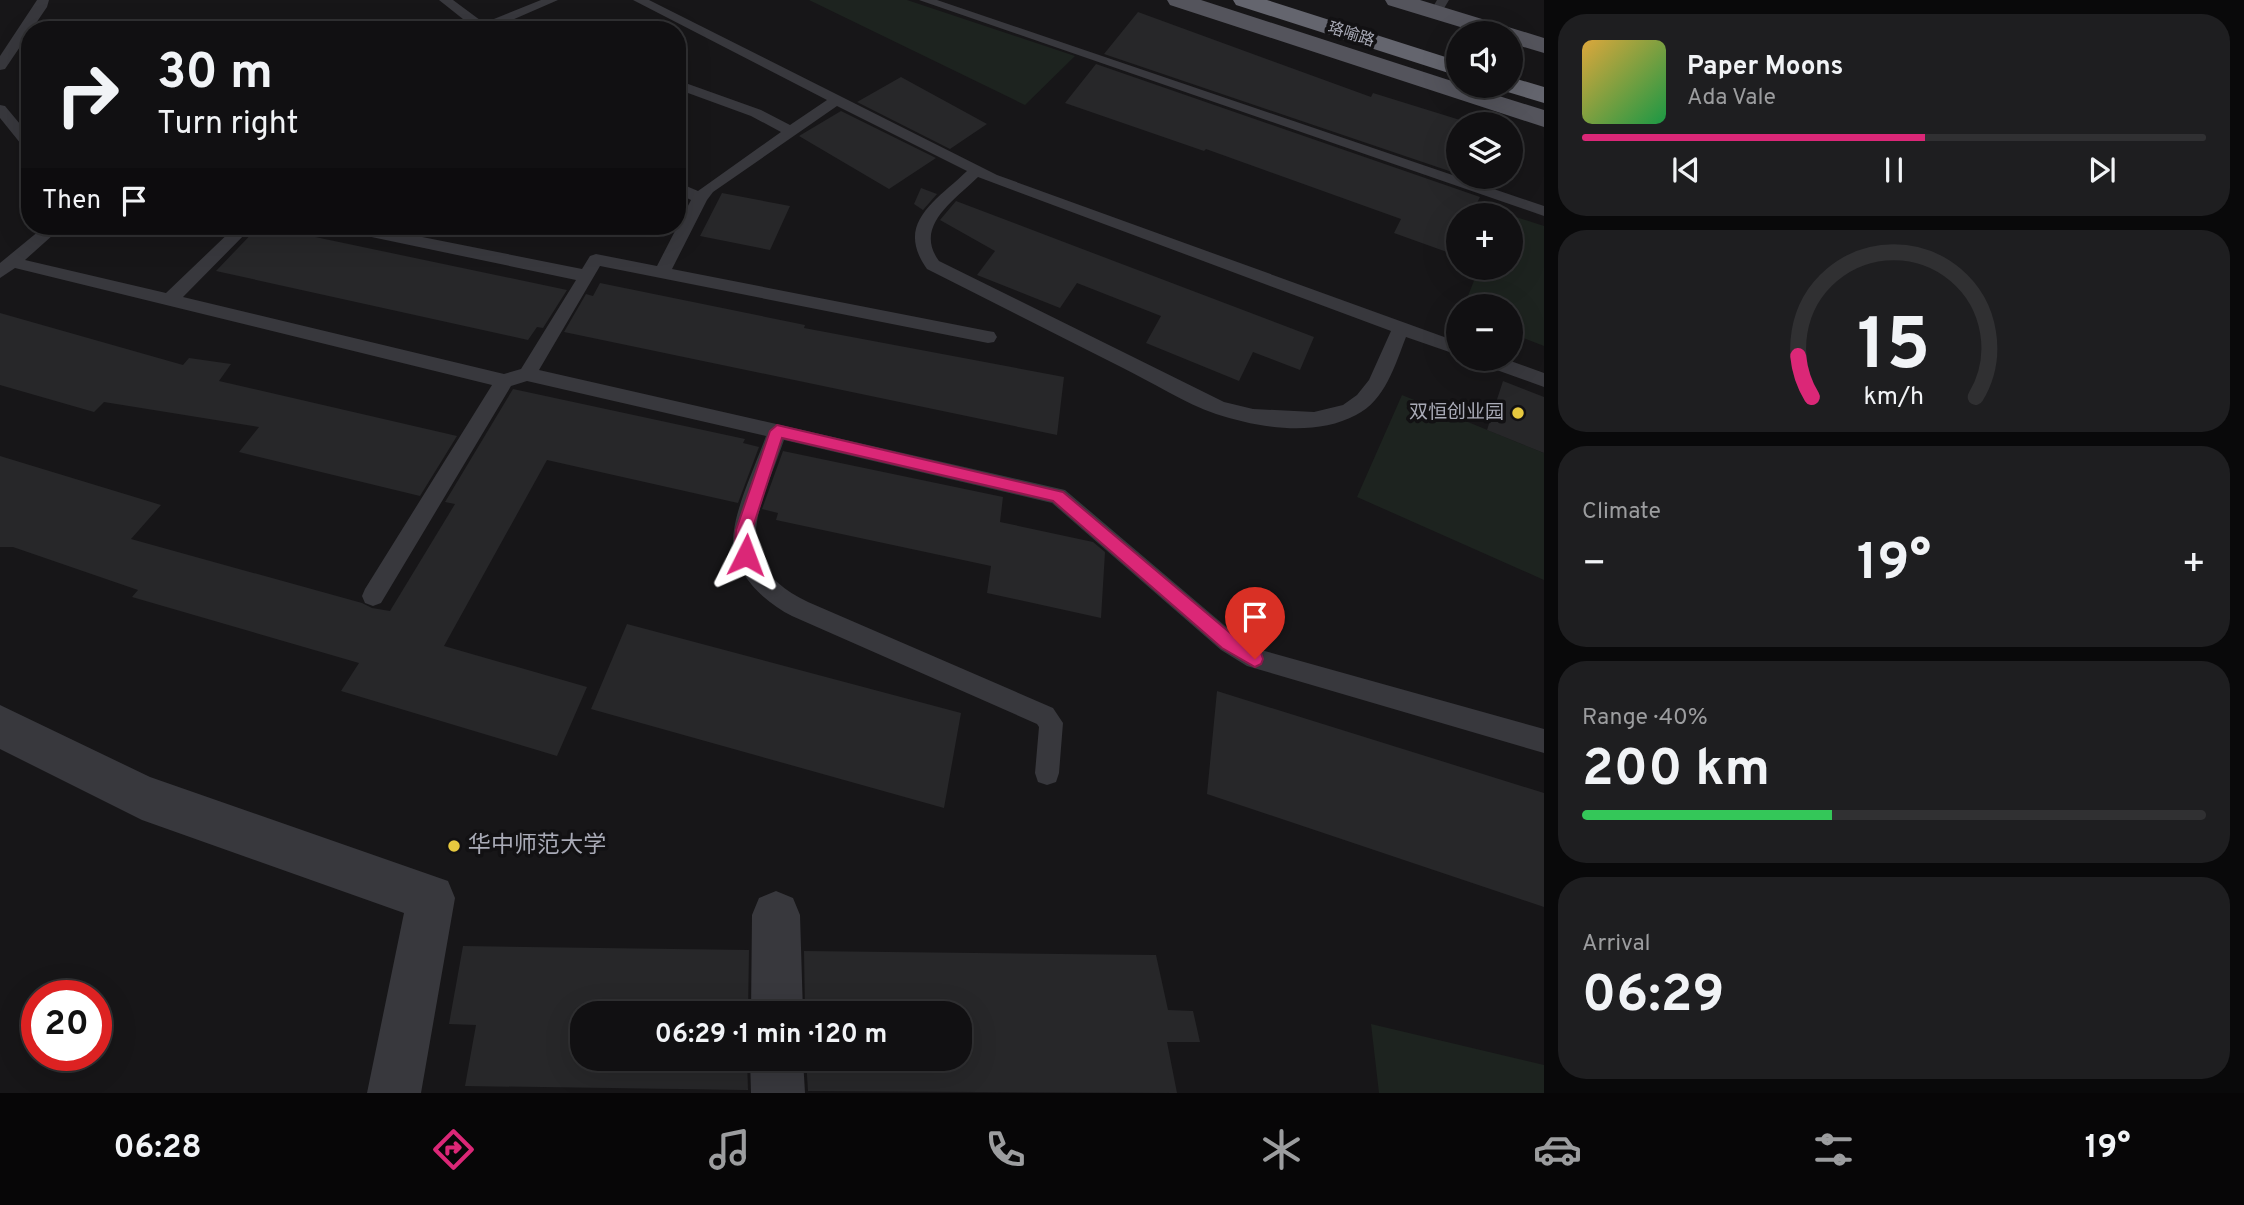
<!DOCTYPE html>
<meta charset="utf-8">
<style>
body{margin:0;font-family:Overpass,"Noto Sans SC",sans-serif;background:#1e1e20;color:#f1f3f6;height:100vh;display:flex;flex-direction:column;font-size:26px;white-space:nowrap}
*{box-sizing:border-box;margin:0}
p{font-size:23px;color:#9c9d9f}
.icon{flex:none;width:38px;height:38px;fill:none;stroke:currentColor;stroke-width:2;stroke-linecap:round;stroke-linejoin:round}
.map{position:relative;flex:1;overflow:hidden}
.side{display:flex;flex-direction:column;gap:14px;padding:14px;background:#09090a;width:700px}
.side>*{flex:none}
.top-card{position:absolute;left:21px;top:21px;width:665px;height:214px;border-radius:28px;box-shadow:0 7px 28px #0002,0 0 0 2px #303032;background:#111012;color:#f1f3f6;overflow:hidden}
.tools{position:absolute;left:1446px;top:21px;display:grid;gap:14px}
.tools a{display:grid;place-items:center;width:77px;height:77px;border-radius:50%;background:#111012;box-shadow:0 7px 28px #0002,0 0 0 2px #303032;font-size:35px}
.speed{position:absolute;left:21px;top:980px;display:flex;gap:14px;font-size:35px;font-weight:700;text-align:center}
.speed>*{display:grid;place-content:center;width:91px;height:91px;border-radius:50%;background:#111012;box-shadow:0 7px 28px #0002,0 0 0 2px #303032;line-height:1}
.speed .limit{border:10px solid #d22;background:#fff;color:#111}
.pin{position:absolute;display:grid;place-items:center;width:60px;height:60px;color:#fff;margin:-72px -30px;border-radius:50% 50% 50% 0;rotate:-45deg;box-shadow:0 0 7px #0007}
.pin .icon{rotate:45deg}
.me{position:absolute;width:77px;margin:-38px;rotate:3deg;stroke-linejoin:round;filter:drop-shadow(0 0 5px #0008)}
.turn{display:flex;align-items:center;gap:24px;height:147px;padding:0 21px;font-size:32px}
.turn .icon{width:91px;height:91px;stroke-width:2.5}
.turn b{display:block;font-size:49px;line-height:60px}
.then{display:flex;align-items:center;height:66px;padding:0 21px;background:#0003;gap:14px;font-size:26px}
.big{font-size:52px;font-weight:700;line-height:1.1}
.side .widget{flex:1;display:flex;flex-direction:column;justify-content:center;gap:10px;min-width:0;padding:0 24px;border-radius:28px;background:#1e1e20}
.side .dial{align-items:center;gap:0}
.dial svg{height:182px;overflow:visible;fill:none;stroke:#303032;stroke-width:7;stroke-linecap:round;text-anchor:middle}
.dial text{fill:#f1f3f6;stroke:none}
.song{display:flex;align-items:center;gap:21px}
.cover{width:84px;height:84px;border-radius:10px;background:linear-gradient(135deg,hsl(40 70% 55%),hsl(140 70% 35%))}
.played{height:7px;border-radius:4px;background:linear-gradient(90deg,#db2777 55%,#303032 55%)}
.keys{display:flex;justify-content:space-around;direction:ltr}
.heat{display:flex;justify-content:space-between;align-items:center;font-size:38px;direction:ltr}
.charge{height:10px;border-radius:5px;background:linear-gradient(90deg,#34c759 40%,#303032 0)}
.trip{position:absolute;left:570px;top:1001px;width:402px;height:70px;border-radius:28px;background:#111012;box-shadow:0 7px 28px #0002,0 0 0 2px #303032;font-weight:700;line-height:70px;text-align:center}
.tabs{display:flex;height:112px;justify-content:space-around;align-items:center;background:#070607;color:#9c9d9f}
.tabs .icon{width:49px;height:49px}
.tabs .on{color:#db2777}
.tabs b{font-size:32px;color:#f1f3f6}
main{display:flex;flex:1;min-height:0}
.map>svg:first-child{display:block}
.green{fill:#1d231f}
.building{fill:#272729}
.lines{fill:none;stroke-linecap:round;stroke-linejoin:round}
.lane{fill:#38383d;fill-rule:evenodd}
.street{fill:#38383d;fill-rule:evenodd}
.primary{fill:#54545c;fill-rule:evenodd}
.highway{fill:#64656e;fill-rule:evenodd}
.route{fill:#db2777;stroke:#8e194d;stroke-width:2}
.poi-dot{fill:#e7c93f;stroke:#121113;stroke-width:2.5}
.labels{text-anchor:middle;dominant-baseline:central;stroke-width:7;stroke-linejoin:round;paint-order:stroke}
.far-street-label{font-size:16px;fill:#a9abb7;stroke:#121113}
.poi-label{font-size:19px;fill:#a9abb7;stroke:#121113;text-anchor:end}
.near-poi-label{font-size:23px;fill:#a9abb7;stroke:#121113;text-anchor:start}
</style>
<main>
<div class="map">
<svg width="1544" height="1093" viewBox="0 0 1544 1093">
<rect width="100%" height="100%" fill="#171618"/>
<!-- green -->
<path class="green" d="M809 0H907L1075 56 1025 105Z
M1501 212 1544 226V346L1510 333V306H1464L1479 268H1510V215H1499Z
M1402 395 1544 453V580L1357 497Z
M1371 1024 1544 1065V1093H1379Z"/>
<!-- building -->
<path class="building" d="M1138 12 1371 97 1373 93 1473 124H1458V174L1104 54Z
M1096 64 1480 197 1471 215H1458V256L1394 233 1401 219 1206 149 1204 151 1065 103Z
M901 77 987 124 950 149 857 102Z
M841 111 936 158 889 189 799 136Z
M921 188 937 194 923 210 914 204Z
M722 193 790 206 770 250 700 236Z
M956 201 1314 337 1300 370 1253 352 1239 381 1146 343 1161 316 1077 283 1060 308 977 275 995 251 940 220Z
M259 226H263L567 290 543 328 537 327 528 340 216 271Z
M600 283 805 325 804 328 1064 377 1057 435 564 332 586 294 593 296Z
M0 313 183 365 189 358 231 364 219 381 457 436 420 496 239 452 259 427 104 402 94 412 0 385Z
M1503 381 1544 397V453L1487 430Z
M513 389 745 439 743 443 759 447 738 503 547 460 444 646 587 687 557 756 341 691 359 663 132 597 138 590 13 547H0V456L161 505 131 539 362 603 372 608 390 611 455 504 445 502Z
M783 451 1003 497 1000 522 1093 542 1105 552 1101 618 987 593 991 566 776 520 778 513 762 509Z
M627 624 961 713 944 808 591 709Z
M1217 691 1544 793V907L1207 794Z
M463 946 749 950 748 1013H583V1059H747L748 1090 465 1086 476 1025 449 1024Z
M804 951 1156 955 1168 1010 1193 1011 1200 1042H1167L1177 1093 808 1091 806 1059H961V1013H805Z"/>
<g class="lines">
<!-- lane -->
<path class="lane" d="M37 0H49L47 7 5 69 0 70V56Z
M439 0H453L484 23 541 0H558L489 30H471L473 27Z
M633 0H649L997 175 1458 342V355L1406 337C1395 365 1385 401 1356 415 1315 437 1259 428 1216 414 1184 403 1152 382 1121 367 1056 334 992 302 927 269 894 223 936 201 967 171L837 106 713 192 707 200 672 269 988 331 994 332 997 337 994 342 988 343 600 266 539 370 1065 490 1237 636 1261 650 1544 729V753L1247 666 1221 650 1052 503 784 440C761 508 724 561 808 602L1053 708 1063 723 1059 773 1056 782 1047 785 1038 782 1035 773 1039 727 1037 724 792 616C762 601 727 568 734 530 738 502 756 464 766 436L527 381 511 386 381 603 373 606 365 603 362 596 365 589 492 385 15 268 0 278V263L45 226H63L25 260 166 293 236 226H253L183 297 504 374 521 369 576 280 343 231 335 226H367L582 269 590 256 596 254 657 266 691 200 677 193V182L698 191 781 132 751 116 677 89V80L761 110 790 125 827 100ZM978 177 1391 331 1369 380 1357 395 1343 405 1314 412 1253 409 1224 402 939 261C913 226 955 200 978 177Z
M919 0H937L1544 206V216Z
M1437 0H1449L1440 15 1436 16 1430 12Z
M0 105 5 106 30 136V150L25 149 0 118Z
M1477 359H1505L1544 373V387L1480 364Z"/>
<!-- street -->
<path class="street" d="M0 705 150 777 448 881 455 898 421 1093H367L404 913 142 820 0 749Z
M776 891 793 898 800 915 803 1013H751L752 915 759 898Z
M750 1059H803L805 1093H751Z"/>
<!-- primary -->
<path class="primary" d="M1167 0H1201L1458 83V86H1467L1544 110V127L1170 5Z
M1385 0H1420L1544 38V53L1510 43V33H1480L1388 5Z"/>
<!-- highway -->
<path class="highway" d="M1233 0H1267L1458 61V76L1236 5Z
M1510 77 1544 87V103L1501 90 1498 86H1510Z"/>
</g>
<!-- route -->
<path class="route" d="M777 425 1063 492 1235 637 1261 653 1263 659 1261 664 1255 667 1222 648 1053 501 782 438 752 530C751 539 755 552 751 560H740L735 543 736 530 770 431Z"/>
<!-- markers -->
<g class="poi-dot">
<circle cx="1518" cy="413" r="7"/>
<circle cx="454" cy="846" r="7"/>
</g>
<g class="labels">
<!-- far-street labels -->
<g class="far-street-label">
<text transform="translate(1351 35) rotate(18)">珞喻路</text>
</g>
<!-- poi labels -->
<g class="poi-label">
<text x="1504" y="413">双恒创业园</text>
</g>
<!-- near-poi labels -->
<g class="near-poi-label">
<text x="468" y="846">华中师范大学</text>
</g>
</g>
</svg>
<div class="tools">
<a><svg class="icon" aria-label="sound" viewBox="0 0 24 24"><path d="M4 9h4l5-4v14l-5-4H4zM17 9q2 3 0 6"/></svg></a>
<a><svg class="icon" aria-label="layers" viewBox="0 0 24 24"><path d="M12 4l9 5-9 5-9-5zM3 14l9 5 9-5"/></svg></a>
<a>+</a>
<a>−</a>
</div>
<div class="speed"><div class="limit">20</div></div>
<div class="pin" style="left:1255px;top:659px;background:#d93025"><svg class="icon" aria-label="arrive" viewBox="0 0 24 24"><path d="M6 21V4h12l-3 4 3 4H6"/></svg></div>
<svg class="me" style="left:746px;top:555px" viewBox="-20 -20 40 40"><path d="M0-17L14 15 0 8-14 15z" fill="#db2777" stroke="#fff" stroke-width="4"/></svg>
<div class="trip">06:29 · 1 min · 120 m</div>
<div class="top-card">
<div class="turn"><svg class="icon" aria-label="right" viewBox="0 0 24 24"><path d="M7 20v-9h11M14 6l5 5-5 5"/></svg><div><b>30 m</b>Turn right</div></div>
<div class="then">Then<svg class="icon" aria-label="arrive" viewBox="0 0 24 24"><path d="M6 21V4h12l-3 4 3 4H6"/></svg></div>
</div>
</div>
<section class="side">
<div class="widget">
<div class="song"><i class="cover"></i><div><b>Paper Moons</b><p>Ada Vale</p></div></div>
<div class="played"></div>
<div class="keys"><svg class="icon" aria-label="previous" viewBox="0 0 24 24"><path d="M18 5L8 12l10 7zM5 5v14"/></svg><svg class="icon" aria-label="pause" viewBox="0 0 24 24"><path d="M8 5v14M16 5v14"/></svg><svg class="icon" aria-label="next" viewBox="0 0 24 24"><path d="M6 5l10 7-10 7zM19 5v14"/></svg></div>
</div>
<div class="widget dial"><svg viewBox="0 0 100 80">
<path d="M14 69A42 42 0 1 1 86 69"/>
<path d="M14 69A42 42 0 0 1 8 51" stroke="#db2777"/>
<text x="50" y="56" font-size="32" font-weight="700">15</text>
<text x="50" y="72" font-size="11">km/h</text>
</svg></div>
<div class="widget"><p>Climate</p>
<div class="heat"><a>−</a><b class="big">19°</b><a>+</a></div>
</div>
<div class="widget"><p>Range · 40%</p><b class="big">200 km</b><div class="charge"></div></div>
<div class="widget"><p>Arrival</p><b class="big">06:29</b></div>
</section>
</main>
<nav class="tabs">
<b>06:28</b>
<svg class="icon on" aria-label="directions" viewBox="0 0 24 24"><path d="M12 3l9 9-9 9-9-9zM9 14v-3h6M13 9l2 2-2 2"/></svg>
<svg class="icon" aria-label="music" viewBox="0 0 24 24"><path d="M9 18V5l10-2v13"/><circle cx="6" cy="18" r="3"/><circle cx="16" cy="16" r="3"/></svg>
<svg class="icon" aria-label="phone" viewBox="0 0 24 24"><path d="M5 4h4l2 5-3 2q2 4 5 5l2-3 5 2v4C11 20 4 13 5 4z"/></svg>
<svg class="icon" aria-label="climate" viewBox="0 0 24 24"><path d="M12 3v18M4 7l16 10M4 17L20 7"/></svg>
<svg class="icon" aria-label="car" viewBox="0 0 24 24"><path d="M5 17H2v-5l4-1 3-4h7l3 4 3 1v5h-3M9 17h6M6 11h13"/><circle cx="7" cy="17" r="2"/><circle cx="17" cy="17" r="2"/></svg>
<svg class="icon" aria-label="filters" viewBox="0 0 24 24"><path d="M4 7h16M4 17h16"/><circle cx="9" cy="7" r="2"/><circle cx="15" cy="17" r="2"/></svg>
<b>19°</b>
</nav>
